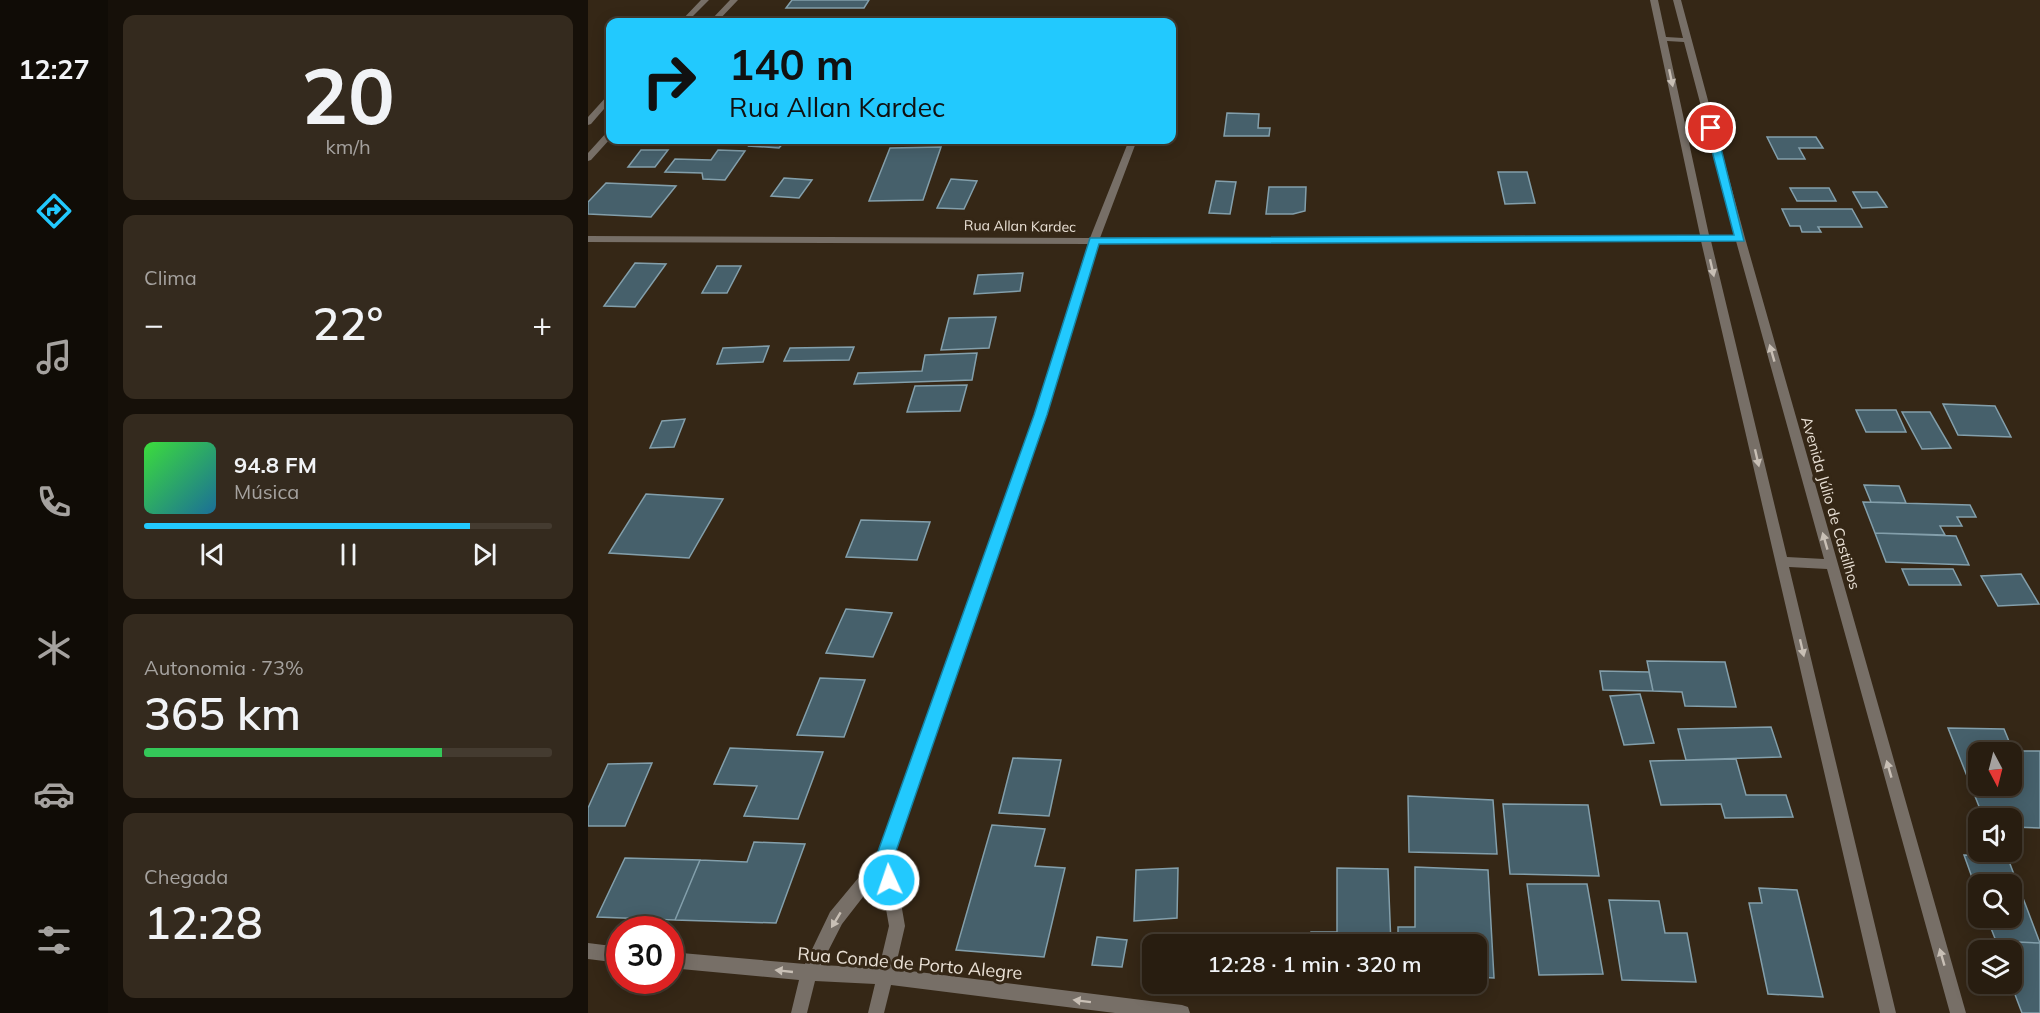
<!DOCTYPE html>
<html lang="pt">
<meta charset="utf-8">
<style>
body{margin:0;font-family:Mulish,sans-serif;background:#342a1e;color:#f1f3f6;height:100vh;display:flex;flex-direction:column;font-size:22px;white-space:nowrap}
*{box-sizing:border-box;margin:0}
p{font-size:20px;color:#a5a29f}
.icon{flex:none;width:33px;height:33px;fill:none;stroke:currentColor;stroke-width:2;stroke-linecap:round;stroke-linejoin:round}
.map{position:relative;flex:1;overflow:hidden}
.side{display:flex;flex-direction:column;gap:15px;padding:15px;background:#161009;width:480px}
.side>*{flex:none}
.top-card{position:absolute;left:18px;top:18px;width:570px;height:126px;border-radius:12px;box-shadow:0 3px 15px #0003,0 0 0 2px #443b30;background:#22c9fe;color:#111;overflow:hidden}
.needle{width:39px;rotate:173deg}
.tools{position:absolute;left:1380px;top:742px;display:grid;gap:12px}
.tools a{display:grid;place-items:center;width:54px;height:54px;border-radius:12px;background:#281d10;box-shadow:0 3px 15px #0003,0 0 0 2px #443b30;font-size:30px}
.speed{position:absolute;left:18px;top:916px;display:flex;gap:12px;font-size:30px;font-weight:700;text-align:center}
.speed>*{display:grid;place-content:center;width:78px;height:78px;border-radius:50%;background:#281d10;box-shadow:0 3px 15px #0003,0 0 0 2px #443b30;line-height:1}
.speed .limit{border:9px solid #d22;background:#fff;color:#111}
.pin{position:absolute;display:grid;place-items:center;width:51px;height:51px;color:#fff;margin:-26px;border:3px solid #fff;border-radius:50%;box-shadow:0 2px 6px #0007}
.me{position:absolute;width:66px;margin:-33px;rotate:357deg;stroke-linejoin:round;filter:drop-shadow(0 0 4px #0008)}
.turn{display:flex;align-items:center;gap:21px;height:126px;padding:0 24px;font-size:27px}
.turn .icon{width:78px;height:78px;stroke-width:2.5}
.turn b{display:block;font-size:42px;line-height:51px}
.big{font-size:45px;font-weight:600;line-height:1.1}
.side .widget{flex:1;display:flex;flex-direction:column;justify-content:center;gap:9px;min-width:0;padding:0 21px;border-radius:12px;background:#342a1e}
.side .dial{align-items:center;gap:0}
.dial b{font-size:78px;line-height:1}
.song{display:flex;align-items:center;gap:18px}
.cover{width:72px;height:72px;border-radius:9px;background:linear-gradient(135deg,hsl(120 70% 55%),hsl(200 70% 35%))}
.played{height:6px;border-radius:3px;background:linear-gradient(90deg,#22c9fe 80%,#443b30 80%)}
.keys{display:flex;justify-content:space-around;direction:ltr}
.heat{display:flex;justify-content:space-between;align-items:center;font-size:33px;direction:ltr}
.charge{height:9px;border-radius:4px;background:linear-gradient(90deg,#34c759 73%,#443b30 0)}
.trip{position:absolute;left:554px;top:934px;width:345px;height:60px;border-radius:12px;background:#281d10;box-shadow:0 3px 15px #0003,0 0 0 2px #443b30;font-weight:600;line-height:60px;text-align:center}
main{display:flex;flex:1;min-height:0}
.dock{display:flex;flex-direction:column;width:108px;justify-content:space-around;align-items:center;background:#100c06;color:#a5a29f}
.dock .icon{width:42px;height:42px}
.dock .on{color:#22c9fe}
.dock b{font-size:27px;color:#f1f3f6}
.map>svg:first-child{display:block}
.building{fill:#46606b;stroke:#839fab;stroke-width:1.5;fill-rule:evenodd}
.lines{fill:none;stroke-linecap:round;stroke-linejoin:round}
.minor{fill:#776f67;fill-rule:evenodd}
.oneway{fill:#c8bfb5}
.route{fill:#22c9fe;stroke:#1683a5;stroke-width:1.5}
.labels{text-anchor:middle;dominant-baseline:central;stroke-width:6;stroke-linejoin:round;paint-order:stroke}
.far-street-label{font-size:14px;fill:#eae1d6;stroke:#352716}
.street-label{font-size:15px;fill:#eae1d6;stroke:#352716}
.near-street-label{font-size:18px;fill:#eae1d6;stroke:#352716}
</style>
<main>
<nav class="dock">
<b>12:27</b>
<svg class="icon on" aria-label="directions" viewBox="0 0 24 24"><path d="M12 3l9 9-9 9-9-9zM9 14v-3h6M13 9l2 2-2 2"/></svg>
<svg class="icon" aria-label="music" viewBox="0 0 24 24"><path d="M9 18V5l10-2v13"/><circle cx="6" cy="18" r="3"/><circle cx="16" cy="16" r="3"/></svg>
<svg class="icon" aria-label="phone" viewBox="0 0 24 24"><path d="M5 4h4l2 5-3 2q2 4 5 5l2-3 5 2v4C11 20 4 13 5 4z"/></svg>
<svg class="icon" aria-label="climate" viewBox="0 0 24 24"><path d="M12 3v18M4 7l16 10M4 17L20 7"/></svg>
<svg class="icon" aria-label="car" viewBox="0 0 24 24"><path d="M5 17H2v-5l4-1 3-4h7l3 4 3 1v5h-3M9 17h6M6 11h13"/><circle cx="7" cy="17" r="2"/><circle cx="17" cy="17" r="2"/></svg>
<svg class="icon" aria-label="filters" viewBox="0 0 24 24"><path d="M4 7h16M4 17h16"/><circle cx="9" cy="7" r="2"/><circle cx="15" cy="17" r="2"/></svg>
</nav>
<section class="side">
<div class="widget dial"><b>20</b><p>km/h</p></div>
<div class="widget"><p>Clima</p>
<div class="heat"><a>−</a><b class="big">22°</b><a>+</a></div>
</div>
<div class="widget">
<div class="song"><i class="cover"></i><div><b>94.8 FM</b><p>Música</p></div></div>
<div class="played"></div>
<div class="keys"><svg class="icon" aria-label="previous" viewBox="0 0 24 24"><path d="M18 5L8 12l10 7zM5 5v14"/></svg><svg class="icon" aria-label="pause" viewBox="0 0 24 24"><path d="M8 5v14M16 5v14"/></svg><svg class="icon" aria-label="next" viewBox="0 0 24 24"><path d="M6 5l10 7-10 7zM19 5v14"/></svg></div>
</div>
<div class="widget"><p>Autonomia · 73%</p><b class="big">365 km</b><div class="charge"></div></div>
<div class="widget"><p>Chegada</p><b class="big">12:28</b></div>
</section>
<div class="map">
<svg width="1452" height="1013" viewBox="0 0 1452 1013">
<rect width="100%" height="100%" fill="#352716"/>
<!-- building -->
<path class="building" d="M204 0H281L276 8H198Z
M161 17 216 19 213 22H156Z
M639 113 671 114 670 128H682L681 136H636Z
M1179 137H1228L1235 148H1211L1217 159H1190Z
M167 140H198L191 148 161 146Z
M353 147 335 200 281 201 302 148Z
M53 150H80L67 167H40Z
M130 150 157 151 137 180 115 179 114 173 77 172 87 159 123 160Z
M910 172H939L947 203 917 204Z
M196 178 224 180 211 198 183 196Z
M363 179 389 181 376 209 349 208Z
M628 181 648 182 642 214 621 213Z
M18 183 88 186 63 217 0 214V202Z
M681 187H718L717 211 705 214H678Z
M1202 188H1241L1248 201H1209Z
M1265 192H1289L1299 207 1274 208Z
M1194 209H1264L1274 227H1230L1233 232H1214L1212 226H1202Z
M47 263 78 264 47 307 16 306Z
M129 266H153L139 293H114Z
M435 273 432 291 386 294 390 275Z
M408 317 401 348 353 350 361 318Z
M181 346 175 362 129 364 135 348Z
M266 347 261 360 196 361 202 348Z
M389 353 384 380 266 384 270 373 334 371 337 355Z
M379 385 372 411 319 412 327 386Z
M1355 404 1407 406 1423 437 1370 435Z
M1268 410H1308L1318 432H1278Z
M1314 412H1342L1363 448 1334 449Z
M97 419 86 447 62 448 74 421Z
M1276 485 1311 486 1318 503 1283 502Z
M58 494 135 499 101 558 21 553Z
M1275 502 1382 505 1388 517H1369L1374 526H1352L1357 535 1287 533Z
M273 520 342 522 329 560 258 557Z
M1287 533 1368 536 1381 565 1298 562Z
M1314 569H1365L1373 585H1321Z
M1433 574 1451 604 1410 606 1393 576Z
M258 609 304 613 285 657 238 653Z
M1059 661 1137 662 1148 707 1097 706 1094 692 1065 691Z
M1012 671 1061 672 1065 691 1015 690Z
M232 678 277 680 256 737 209 735Z
M1052 694 1066 743 1036 745 1022 696Z
M1183 727 1193 757 1098 760 1090 729Z
M1360 728 1416 729 1425 751H1452V828L1424 827V819H1396ZM1390 753H1424V786H1390Z
M142 748 235 752 210 819 156 816 169 786 126 784Z
M425 758 473 760 461 816 411 813Z
M1148 759 1158 795H1198L1205 817 1137 818 1133 804 1073 805 1062 761Z
M64 763 37 826H0V808L20 764Z
M820 796 905 800 909 854 821 852Z
M915 804 1000 805 1011 876 922 874Z
M404 825 457 829 447 866 477 868 456 957 368 950Z
M166 842 217 844 188 923 87 920 112 860 159 862Z
M1376 855 1419 856 1452 943 1408 941 1399 918H1424V885H1390V894Z
M37 858 112 860 87 920 9 917Z
M827 867 900 870 906 978 888 977V945H810V927H827Z
M590 868 589 918 546 921 548 870Z
M749 868 800 869 803 945H722L723 932H749Z
M939 884H999L1015 974 951 975Z
M1171 888 1209 890 1235 997 1180 994 1161 903H1174Z
M1021 900 1071 901 1077 933H1099L1108 982 1034 980Z
M509 937 539 940 534 967 504 965Z
M1408 941 1452 943V1013H1434L1423 984 1424 951H1411Z"/>
<g class="lines">
<!-- minor -->
<path class="minor" d="M113 0H121L102 19 123 20 142 0H150L129 22H92Z
M1062 0H1070L1078 37 1095 38 1085 0H1093L1157 238 1378 1013H1362L1239 569 1201 567 1308 1013H1292L1113 241 510 244 458 415 305 857 317 926 307 969 594 1005 600 1007 602 1013H527L303 985 296 1013H280L287 984 227 981 219 1013H203L211 980 82 968V952L217 964 242 912 291 853 446 415 500 244 0 242V236L502 238 541 140H549L512 238 1112 235ZM1079 41 1096 42 1147 235H1121ZM1123 241H1148L1236 559 1199 557ZM292 875 301 926 291 968 233 965 254 924Z
M19 96H22V102L3 124 0 125V117Z
M19 132H22V139L3 160 0 161V153Z
M0 943 32 947V963L0 959Z"/>
</g>
<!-- one-way arrows -->
<defs><path id="oneway-solid" d="M-6-.8H1V-3.2L6.5 0L1 3.2V.8H-6Z" transform="scale(1.5)"/></defs>
<g class="oneway">
<use href="#oneway-solid" transform="translate(1083 78) rotate(78)"/>
<use href="#oneway-solid" transform="translate(1124 268) rotate(77)"/>
<use href="#oneway-solid" transform="translate(1184 353) rotate(-106)"/>
<use href="#oneway-solid" transform="translate(1169 458) rotate(77)"/>
<use href="#oneway-solid" transform="translate(1237 541) rotate(-106)"/>
<use href="#oneway-solid" transform="translate(1214 648) rotate(77)"/>
<use href="#oneway-solid" transform="translate(1301 769) rotate(-106)"/>
<use href="#oneway-solid" transform="translate(248 920) rotate(121)"/>
<use href="#oneway-solid" transform="translate(1354 957) rotate(-106)"/>
<use href="#oneway-solid" transform="translate(196 971) rotate(-174)"/>
<use href="#oneway-solid" transform="translate(494 1001) rotate(-173)"/>
</g>
<!-- route -->
<path class="route" d="M1123 125 1128 128 1156 241 511 244 459 415 306 857 310 880 307 886 301 888 295 886 288 857 446 415 502 238 1146 235 1118 128Z"/>
<g class="labels">
<!-- far-street labels -->
<g class="far-street-label">
<text transform="translate(432 226) rotate(1)">Rua Allan Kardec</text>
</g>
<!-- street labels -->
<g class="street-label">
<text transform="translate(1243 503) rotate(74)">Avenida Júlio de Castilhos</text>
</g>
<!-- near-street labels -->
<g class="near-street-label">
<text transform="translate(322 963) rotate(5)">Rua Conde de Porto Alegre</text>
</g>
</g>
</svg>
<div class="tools">
<a><svg class="needle" viewBox="-14 -14 28 28"><path d="M0-13l5 13h-10z" fill="#e53935"/><path d="M0 13l5-13h-10z" fill="#a5a29f"/></svg></a>
<a><svg class="icon" aria-label="sound" viewBox="0 0 24 24"><path d="M4 9h4l5-4v14l-5-4H4zM17 9q2 3 0 6"/></svg></a>
<a><svg class="icon" aria-label="search" viewBox="0 0 24 24"><circle cx="10" cy="10" r="6"/><path d="M15 15l6 6"/></svg></a>
<a><svg class="icon" aria-label="layers" viewBox="0 0 24 24"><path d="M12 4l9 5-9 5-9-5zM3 14l9 5 9-5"/></svg></a>
</div>
<div class="speed"><div class="limit">30</div></div>
<div class="pin" style="left:1123px;top:128px;background:#d93025"><svg class="icon" aria-label="arrive" viewBox="0 0 24 24"><path d="M6 21V4h12l-3 4 3 4H6"/></svg></div>
<svg class="me" style="left:301px;top:880px" viewBox="-20 -20 40 40"><circle r="17" fill="#22c9fe" stroke="#fff" stroke-width="3"/><path d="M0-11L8 9 0 5-8 9z" fill="#fff"/></svg>
<div class="trip">12:28 · 1 min · 320 m</div>
<div class="top-card">
<div class="turn"><svg class="icon" aria-label="right" viewBox="0 0 24 24"><path d="M7 20v-9h11M14 6l5 5-5 5"/></svg><div><b>140 m</b>Rua Allan Kardec</div></div>
</div>
</div>
</main>
